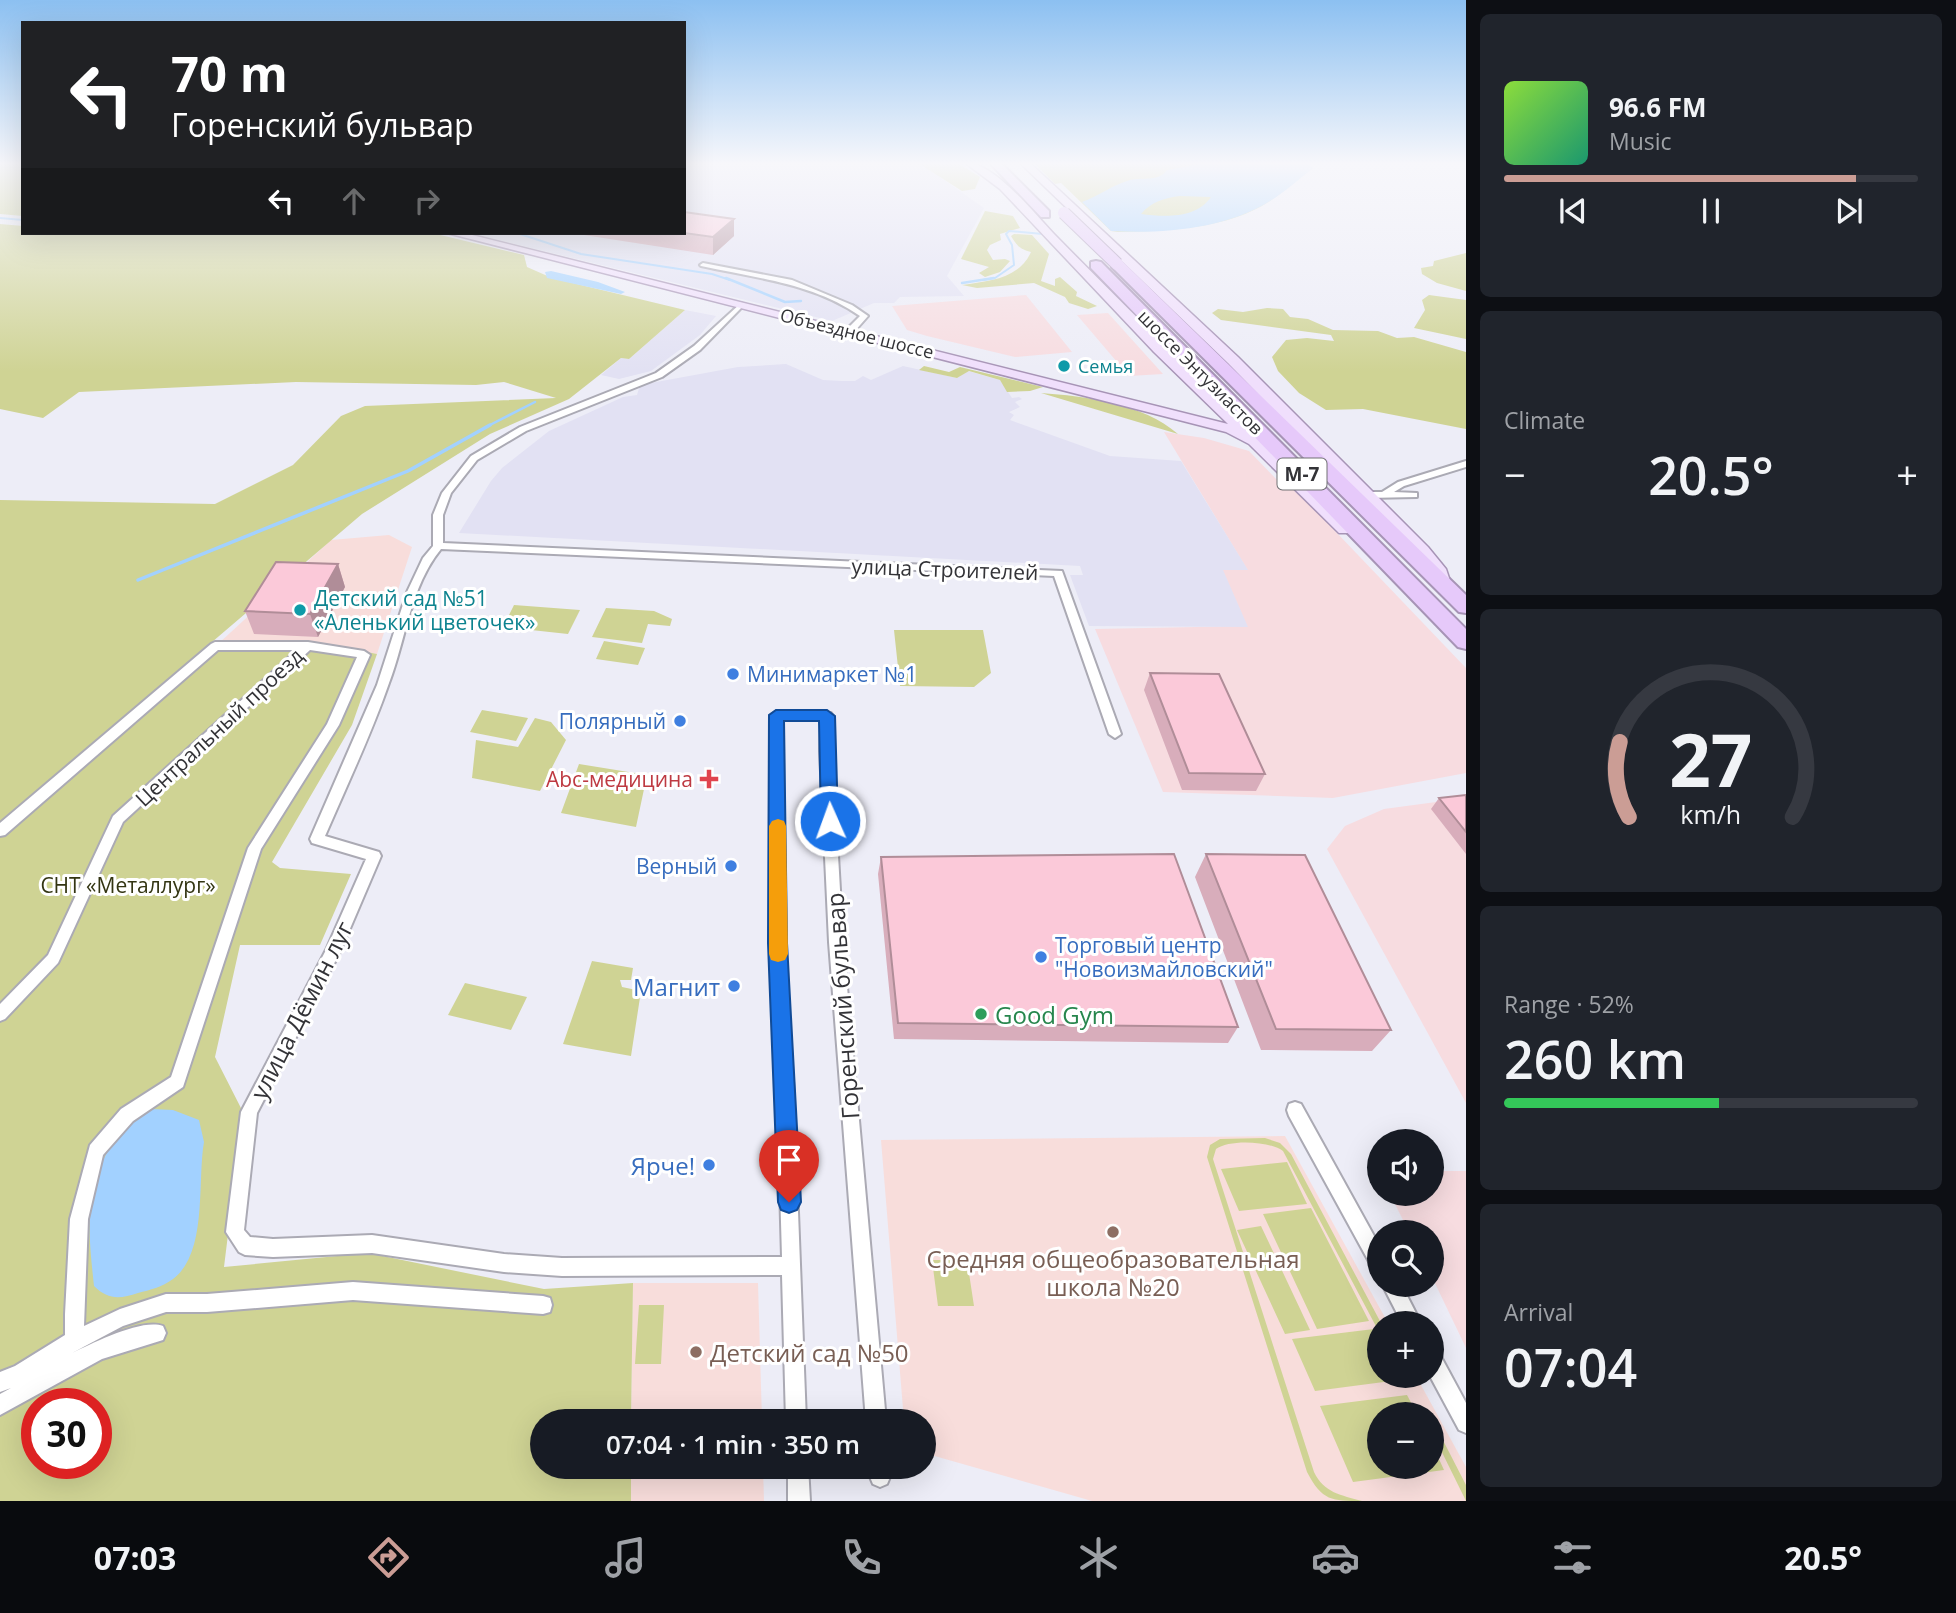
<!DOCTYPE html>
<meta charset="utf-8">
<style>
body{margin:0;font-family:"Open Sans",sans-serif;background:#20242c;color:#f1f3f6;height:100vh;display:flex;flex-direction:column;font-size:26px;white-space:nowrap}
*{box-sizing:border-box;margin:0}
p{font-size:23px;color:#9ea1a6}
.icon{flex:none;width:38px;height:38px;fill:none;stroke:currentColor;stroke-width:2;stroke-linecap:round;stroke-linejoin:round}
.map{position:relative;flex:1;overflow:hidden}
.panel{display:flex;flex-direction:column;gap:14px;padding:14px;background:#0d0f14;width:490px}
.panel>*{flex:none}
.top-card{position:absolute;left:21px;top:21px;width:665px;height:214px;border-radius:0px;box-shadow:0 7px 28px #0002;background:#202124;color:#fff;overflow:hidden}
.controls{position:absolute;left:1367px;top:1129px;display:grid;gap:14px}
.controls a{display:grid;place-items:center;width:77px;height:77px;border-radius:50%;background:#171b24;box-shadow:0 7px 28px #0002;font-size:35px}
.speed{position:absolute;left:21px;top:1388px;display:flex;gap:14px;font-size:35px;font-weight:700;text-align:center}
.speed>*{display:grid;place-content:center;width:91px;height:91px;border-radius:50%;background:#171b24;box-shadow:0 7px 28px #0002;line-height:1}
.speed .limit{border:10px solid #d22;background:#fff;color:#111}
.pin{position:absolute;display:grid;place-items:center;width:60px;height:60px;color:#fff;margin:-72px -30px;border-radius:50% 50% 50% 0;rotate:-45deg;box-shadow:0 0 7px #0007}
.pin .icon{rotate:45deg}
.me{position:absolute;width:77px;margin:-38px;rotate:358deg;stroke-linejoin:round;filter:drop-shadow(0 0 5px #0008)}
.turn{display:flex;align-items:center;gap:24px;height:147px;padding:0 35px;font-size:32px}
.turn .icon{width:91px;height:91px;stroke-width:2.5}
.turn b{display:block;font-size:49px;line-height:60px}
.lanes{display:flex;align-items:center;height:66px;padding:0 35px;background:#0003;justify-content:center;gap:35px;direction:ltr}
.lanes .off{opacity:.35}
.big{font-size:52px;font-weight:600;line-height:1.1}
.panel .widget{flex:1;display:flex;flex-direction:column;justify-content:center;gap:10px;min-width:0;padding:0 24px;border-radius:10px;background:#20242c}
.panel .dial{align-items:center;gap:0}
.dial svg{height:182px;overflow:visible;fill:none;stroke:#363941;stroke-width:7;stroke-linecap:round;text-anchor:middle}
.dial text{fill:#f1f3f6;stroke:none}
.song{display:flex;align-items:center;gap:21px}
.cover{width:84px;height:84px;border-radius:10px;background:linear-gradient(135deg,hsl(90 70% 55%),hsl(160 70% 35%))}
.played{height:7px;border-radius:4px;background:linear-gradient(90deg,#cb9d95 85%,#363941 85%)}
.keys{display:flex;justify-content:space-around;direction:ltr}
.heat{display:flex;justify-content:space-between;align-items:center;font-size:38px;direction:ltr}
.charge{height:10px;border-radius:5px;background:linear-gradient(90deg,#34c759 52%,#363941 0)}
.trip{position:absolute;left:530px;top:1409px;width:406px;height:70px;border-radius:35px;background:#171b24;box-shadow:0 7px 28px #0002;font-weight:600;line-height:70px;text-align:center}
.menu{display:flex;height:112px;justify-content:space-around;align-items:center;background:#090b0e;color:#9ea1a6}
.menu .icon{width:49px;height:49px}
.menu .selected{color:#cb9d95}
.menu b{font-size:32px;color:#f1f3f6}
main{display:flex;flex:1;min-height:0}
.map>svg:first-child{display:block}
.commercial{fill:#f7dce0}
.built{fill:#e2e1f3}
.education{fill:#f8dddb;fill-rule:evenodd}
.green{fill:#cfd394;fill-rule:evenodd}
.water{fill:#a2d1ff;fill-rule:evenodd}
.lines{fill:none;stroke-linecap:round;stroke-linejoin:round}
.stream-far2{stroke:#a2d1ff;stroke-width:2}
.stream-far1{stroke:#a2d1ff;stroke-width:2.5}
.stream{stroke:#a2d1ff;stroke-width:3.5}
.street-casing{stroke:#abaab4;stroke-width:4}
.primary-casing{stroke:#a794b6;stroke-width:3}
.highway-casing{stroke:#a794b6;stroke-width:4}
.street{fill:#fff;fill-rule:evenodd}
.primary{fill:#f0dffc;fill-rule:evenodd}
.highway{fill:#e6c9fa;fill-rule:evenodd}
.highway-bridge-casing{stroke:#a794b6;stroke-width:14;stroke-linecap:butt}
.highway-bridge{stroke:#e6c9fa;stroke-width:12}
.wall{fill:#d8adbb}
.shaded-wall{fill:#b08d98}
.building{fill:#fbc9d9;stroke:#b08d98;stroke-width:2}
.route{fill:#1a73e8;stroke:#114b97;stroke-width:2}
.slow{fill:#f59e0b}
.culture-dot{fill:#0f9aa8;stroke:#fff;stroke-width:2.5}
.shop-dot{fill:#3f7fe0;stroke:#fff;stroke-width:2.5}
.health-dot{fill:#e0444e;stroke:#fff;stroke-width:2.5}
.leisure-dot{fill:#2e9e5b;stroke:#fff;stroke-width:2.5}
.education-dot{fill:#8d6e63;stroke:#fff;stroke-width:2.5}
.labels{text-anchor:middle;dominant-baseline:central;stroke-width:6;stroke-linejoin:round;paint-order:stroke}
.far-street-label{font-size:18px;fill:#333337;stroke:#fff}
.far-culture-label{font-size:18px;fill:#0d838f;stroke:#fff;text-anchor:start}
.shield{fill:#fff;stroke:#707073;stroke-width:2}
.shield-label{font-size:19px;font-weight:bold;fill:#333337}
.street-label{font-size:21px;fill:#333337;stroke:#fff}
.culture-label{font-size:21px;fill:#0d838f;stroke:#fff;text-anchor:start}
.shop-label{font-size:21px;fill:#366cbe;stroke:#fff;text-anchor:start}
.health-label{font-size:21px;fill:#be3a42;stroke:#fff;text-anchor:end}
.park-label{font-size:21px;fill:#333512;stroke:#fff}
.near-shop-label{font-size:24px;fill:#366cbe;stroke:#fff;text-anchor:end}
.near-street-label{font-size:24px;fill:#333337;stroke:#fff}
.near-leisure-label{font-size:24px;fill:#27864d;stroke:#fff;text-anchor:start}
.near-education-label{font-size:24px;fill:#785e54;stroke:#fff}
</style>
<main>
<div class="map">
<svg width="1466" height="1501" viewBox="0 0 1466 1501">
<rect width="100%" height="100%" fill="#ededf7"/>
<!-- commercial -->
<path class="commercial" d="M1026 295 1072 352 1015 357 927 336 907 330 892 306Z
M1108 313 1163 374 1129 376 1077 315Z
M1164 432 1204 438 1249 451 1280 483 1294 488 1466 668V773L1333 798 1163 792 1095 629 1247 626 1222 569H1247Z
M1466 798V1103L1327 849 1345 826 1384 809Z
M1432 1171H1466V1348L1432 1277V1232H1409L1390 1194H1432Z"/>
<!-- built -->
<path class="built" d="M684 162H918L984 208 947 276 964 296 900 297 894 303H874L832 321 470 233H684Z
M685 310 716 316 700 335 651 371 619 379 601 375 621 358 629 359Z
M786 364 823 380 842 381H855L863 376 871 380 903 366 957 378 968 371 1000 380 1012 398 1019 397 1022 399 1015 402 1020 407 1009 412 1014 415 1010 420 1110 456 1181 461 1248 570H1223L1248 627 1089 626 1070 575H1083L1080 566 459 533 491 481 502 468 549 431 623 397 637 395 640 385 738 367Z"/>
<!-- education -->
<path class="education" d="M389 535 412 547 377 654 337 646 218 644 331 540Z
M1285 1136 1388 1323H1379V1376H1416L1466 1467V1501H1092L924 1453V1421H904L881 1140ZM1379 1414H1432V1466H1379Z
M633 1283H758L762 1421H631Z
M631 1467H763L764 1501H631Z"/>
<!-- green -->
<path class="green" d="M0 162H23V216L0 214Z
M907 162H956L980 177 975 189 962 191 918 163Z
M1033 162H1306L1313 168C1299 178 1285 191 1270 201 1228 229 1167 231 1118 232L1111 231 1061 183 1055 184Z
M985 211 1013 216 1020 228 1000 234 1001 240 990 245 987 250 993 260 1005 259 1010 261 1000 272 985 277 979 273 989 267 961 259Z
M0 224 23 226V233H432L524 255 527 267 552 278 685 310 629 359 621 358 569 399 490 434 362 514 0 823V500L215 504 293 465 341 416 365 406 556 398 504 382 476 385 296 382 79 392 43 418 0 409Z
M1014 234 1032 235 1049 254 1041 281 1055 286V279L1060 277 1077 292 1076 296 1097 306 1088 309 1069 303 1065 297 1034 283 977 288 962 285C989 281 1019 279 1031 252 1020 249 1017 246 1011 236Z
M1466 253V291L1437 283 1422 274 1421 268 1433 266 1434 261Z
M1429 295 1466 300V339L1414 328 1425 310 1422 300Z
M1267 308 1283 309 1290 317 1308 319 1333 330 1378 331 1397 338 1414 337 1466 352V429L1363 409 1326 410 1299 393 1278 371 1272 357 1286 340 1307 338 1334 341 1331 335 1221 320 1212 313 1218 309 1243 312Z
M924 366 949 372 960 367 1043 387 1030 391 1007 392 1000 380 969 371 957 378 919 370Z
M1041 393C1085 396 1144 404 1178 434Z
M514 605 580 610 568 634 503 627Z
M606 608 654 611 672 619 670 626 648 624 642 643 592 637Z
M894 630H983L991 673 974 687 900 686Z
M604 641 645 648 638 665 596 659Z
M310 644 337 646 377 654 352 725 272 862 280 868 351 874 320 945H240L215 1057 243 1112 224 1267 368 1253 544 1289 633 1283 631 1421H542V1466L631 1467V1501H0V826L210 645ZM37 1404H96V1463H37Z
M482 710 528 718 516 741 470 732Z
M535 718 551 722 566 740 540 791 472 778 476 740 518 747Z
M579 764 647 775 636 827 561 813Z
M592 961 633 968 631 980H620L622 987 641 991 631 1056 563 1044Z
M465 983 527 997 511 1030 448 1015Z
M1265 1138 1280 1143 1291 1154 1381 1323 1379 1332 1283 1151C1270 1141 1229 1139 1216 1149L1213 1159 1314 1472C1324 1493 1341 1495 1362 1501 1332 1501 1322 1501 1307 1472L1207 1157 1210 1145 1220 1139Z
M1287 1162 1307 1204 1239 1211 1221 1169Z
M1311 1208 1369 1321 1317 1329 1263 1214Z
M1261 1226 1310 1330 1285 1334 1237 1230Z
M932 1260H967L974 1306H938Z
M639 1305H664L661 1364H635Z
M1374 1329 1379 1340V1376H1397L1399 1380 1315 1391 1292 1339Z
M1407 1395 1417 1414H1379V1466H1432V1444L1444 1470 1353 1482 1320 1406Z
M1432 1419 1466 1485V1501L1432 1432Z"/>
<!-- water -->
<path class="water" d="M1212 162H1306L1313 168C1299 179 1285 192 1270 201 1226 229 1162 234 1111 231L1082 202C1099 196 1112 185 1130 180 1143 177 1159 182 1167 170ZM1180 196 1211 197C1196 219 1165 217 1141 214 1151 202 1164 198 1180 196Z
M551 271 598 282 625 292 621 294 547 278 545 272Z
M152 1109 173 1110 199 1120 204 1142C197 1181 208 1253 173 1279 162 1287 150 1290 138 1293 120 1299 108 1300 94 1286 88 1230 82 1182 119 1135 128 1124 138 1114 152 1109Z"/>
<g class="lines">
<!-- stream-far2 -->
<path class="stream-far2" d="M0 218 23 220
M517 233 581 254 712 274 730 280
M983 280 995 278 1014 265 1012 245 1006 234 1009 231 1043 234"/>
<!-- stream-far1 -->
<path class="stream-far1" d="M726 278 785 302 801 301
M962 283 994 278
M486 427 535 402"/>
<!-- stream -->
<path class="stream" d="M138 580 408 471 490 425"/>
<defs>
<path id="street" d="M703 263 792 280 852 305 868 316 853 333H847V329L860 316C813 283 755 278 701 266L700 265Z
M741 303 745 305 743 306 700 350 662 377 526 431 477 460 451 493 443 515V543L1062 571 1121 734 1115 738 1109 734 1054 576 441 549C410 587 406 639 389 683 371 735 347 785 325 836L379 852 381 856 340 952 257 1113 244 1230 250 1237 273 1239 372 1235 504 1254 562 1258 782 1257 777 1081 770 943 771 715 777 711 831 713 833 716 832 751 843 942 886 1421H866L829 942 820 751 821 720 783 719 784 943 793 1081 806 1421H786L782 1275 562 1276 504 1272 372 1253 273 1257 245 1255 239 1252 226 1232 241 1112 326 950 366 859 312 843 310 839 377 685 407 592 423 558 433 546V515L442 493 471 456 520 427 656 373 694 346Z
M1466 461V467L1404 486 1394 492 1417 493V497L1366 498 1361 495 1366 492H1382L1398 482Z
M215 642H308L364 651 370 655 339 725 261 849 183 1087 133 1121 103 1155 88 1219 84 1326 120 1309 166 1294H207L353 1282 543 1296 550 1298 552 1305 550 1312 543 1314 353 1300 207 1312H166L123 1326 72 1353C93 1343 142 1318 163 1326L166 1333 163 1340 102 1359 0 1415V1394L11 1388 0 1392V1372L15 1366 65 1335V1314L70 1219 90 1145 121 1109 171 1077 248 848 327 724 357 657 310 650 123 822 58 963 5 1019 0 1021V1004L48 955 113 816 297 650H218L5 835 0 836V823L211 644Z
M1295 1102 1301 1104 1379 1245V1272L1373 1269 1289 1116 1287 1110 1289 1104Z
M1382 1284H1401L1421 1323H1402Z
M1432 1350 1439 1353 1466 1403V1433L1459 1430 1430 1376H1432Z
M788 1466H808L810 1501H788Z
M870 1466H890V1477L887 1484 880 1487 873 1484 870 1477Z"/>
<path id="primary" d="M964 162C994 162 1034 213 1054 234 1152 334 1251 430 1351 525L1353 529 1351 533H1339L1249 444 1226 432 447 233H464L1228 424 1154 352 1000 189Z
M1019 162H1029L1238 357 1428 547 1446 569 1450 581 1447 585H1435L1429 570 1416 555 1228 363Z"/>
<path id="highway" d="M989 162H1000L1049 211V217H1041Z
M1117 260 1122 261 1466 595V613L1459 612 1112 267V261Z
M1096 261 1101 262 1466 629V649L1458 647 1091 268V262Z"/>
</defs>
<!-- street casing -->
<use href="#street" class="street-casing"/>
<!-- primary casing -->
<use href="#primary" class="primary-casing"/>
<!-- highway casing -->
<use href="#highway" class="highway-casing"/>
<!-- street -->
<use href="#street" class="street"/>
<!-- primary -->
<use href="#primary" class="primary"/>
<!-- highway -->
<use href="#highway" class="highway"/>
<defs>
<path id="highway-bridge" d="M1064 213 1117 264"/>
</defs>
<!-- highway-bridge casing -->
<use href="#highway-bridge" class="highway-bridge-casing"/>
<!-- highway-bridge -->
<use href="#highway-bridge" class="highway-bridge"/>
</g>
<!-- wall -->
<path class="wall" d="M843 162H862L860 164Z
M734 219V236L713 255 571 233H684Z
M338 564 345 587 318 637 254 634 245 611Z
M1150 673 1265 774 1256 791 1182 790 1144 690Z
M1466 795V854L1431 809 1439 798Z
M1206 854 1391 1030 1372 1051 1261 1050 1195 877Z
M881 857 1238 1027 1228 1043 894 1039 878 874Z"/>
<!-- shaded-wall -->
<path class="shaded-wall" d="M734 219V236L713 255V237Z
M338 564 345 587 318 637 310 614Z"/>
<!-- building -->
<path class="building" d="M684 212 734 219 713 237 684 233Z
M276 562 338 564 310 614 245 611Z
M1150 673 1219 674 1265 774 1189 773Z
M1466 795V832L1439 798Z
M1174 854 1238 1027 898 1023 881 857Z
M1206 854 1305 855 1391 1030 1276 1029Z"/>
<!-- sky -->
<linearGradient id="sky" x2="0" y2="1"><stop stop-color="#8cc0f1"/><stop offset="0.44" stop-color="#f7f7fb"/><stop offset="1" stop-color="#f7f7fb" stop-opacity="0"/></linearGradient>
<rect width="1466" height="372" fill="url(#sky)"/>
<!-- route -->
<path class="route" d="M776 710H827L835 716 838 821 836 825H824L821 821 819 721H784L787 943 801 1202 797 1210 789 1213 781 1210 778 1202 768 943 769 715Z"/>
<!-- slow -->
<path class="slow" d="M778 819 784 821 786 826 788 954 785 960 778 962 771 960 769 954V826L772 821Z"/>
<!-- markers -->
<g class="culture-dot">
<circle cx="1064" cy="366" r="7"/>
<circle cx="300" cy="610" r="7"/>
</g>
<g class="shop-dot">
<circle cx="733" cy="674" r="7"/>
<circle cx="680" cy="721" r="7"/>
<circle cx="731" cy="866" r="7"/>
<circle cx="1041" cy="957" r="7"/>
<circle cx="734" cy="986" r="7"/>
<circle cx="709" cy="1165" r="7"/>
</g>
<path class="health-dot" d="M705.5 768.5h7v7h7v7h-7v7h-7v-7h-7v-7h7z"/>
<circle class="leisure-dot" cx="981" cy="1014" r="7"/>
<g class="education-dot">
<circle cx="1113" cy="1232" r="7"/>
<circle cx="696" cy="1352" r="7"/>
</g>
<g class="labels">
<!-- far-street labels -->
<g class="far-street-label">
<text transform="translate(857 333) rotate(14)">Объездное шоссе</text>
<text transform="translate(1201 372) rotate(45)">шоссе Энтузиастов</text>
</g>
<!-- far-culture labels -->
<g class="far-culture-label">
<text x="1078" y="366">Семья</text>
</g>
<!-- shield labels -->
<rect class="shield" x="1277.5" y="458.5" width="49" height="31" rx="5"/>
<g class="shield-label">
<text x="1302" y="474">М-7</text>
</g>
<!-- street labels -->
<g class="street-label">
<text transform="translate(945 569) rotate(2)">улица Строителей</text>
<text transform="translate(219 727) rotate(-43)">Центральный проезд</text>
</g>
<!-- culture labels -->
<g class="culture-label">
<text x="314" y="598">Детский сад №51<tspan x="314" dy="24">«Аленький цветочек»</tspan></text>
</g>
<!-- shop labels -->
<g class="shop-label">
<text x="747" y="674">Минимаркет №1</text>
<text x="666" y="721" text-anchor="end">Полярный</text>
<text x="717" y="866" text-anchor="end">Верный</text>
<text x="1055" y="945">Торговый центр<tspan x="1055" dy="24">"Новоизмайловский"</tspan></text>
</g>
<!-- health labels -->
<g class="health-label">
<text x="693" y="779">Abc-медицина</text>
</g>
<!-- park labels -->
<g class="park-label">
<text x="128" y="885">СНТ «Металлург»</text>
</g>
<!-- near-shop labels -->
<g class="near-shop-label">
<text x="720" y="986">Магнит</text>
<text x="695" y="1165">Ярче!</text>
</g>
<!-- near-street labels -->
<g class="near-street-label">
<text transform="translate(842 1006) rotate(-94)">Горенский бульвар</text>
<text transform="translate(301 1010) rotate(-63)">улица Дёмин луг</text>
</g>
<!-- near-leisure labels -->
<g class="near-leisure-label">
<text x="995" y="1014">Good Gym</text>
</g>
<!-- near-education labels -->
<g class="near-education-label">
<text x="1113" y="1258">Средняя общеобразовательная<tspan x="1113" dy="28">школа №20</tspan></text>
<text x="710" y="1352" text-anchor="start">Детский сад №50</text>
</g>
</g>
</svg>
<div class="controls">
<a><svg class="icon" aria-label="sound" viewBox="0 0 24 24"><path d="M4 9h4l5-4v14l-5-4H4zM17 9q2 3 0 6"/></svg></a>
<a><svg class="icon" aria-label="search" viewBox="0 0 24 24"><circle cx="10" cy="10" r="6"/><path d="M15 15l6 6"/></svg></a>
<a>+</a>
<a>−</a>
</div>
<div class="speed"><div class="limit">30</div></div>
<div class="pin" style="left:789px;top:1202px;background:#d93025"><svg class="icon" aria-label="arrive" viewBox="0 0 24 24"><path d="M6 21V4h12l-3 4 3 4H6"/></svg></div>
<svg class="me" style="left:830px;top:821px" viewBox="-20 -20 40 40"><circle r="17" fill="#1a73e8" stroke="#fff" stroke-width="3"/><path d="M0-11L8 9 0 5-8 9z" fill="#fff"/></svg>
<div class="trip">07:04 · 1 min · 350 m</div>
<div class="top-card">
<div class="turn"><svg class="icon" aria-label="left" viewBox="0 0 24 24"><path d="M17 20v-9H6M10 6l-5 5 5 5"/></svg><div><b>70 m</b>Горенский бульвар</div></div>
<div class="lanes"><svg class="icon" aria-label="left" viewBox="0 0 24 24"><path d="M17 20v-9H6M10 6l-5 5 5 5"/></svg><svg class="icon off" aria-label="ahead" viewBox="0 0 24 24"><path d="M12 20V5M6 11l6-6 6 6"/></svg><svg class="icon off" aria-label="right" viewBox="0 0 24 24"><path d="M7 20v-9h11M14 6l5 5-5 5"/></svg></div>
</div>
</div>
<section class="panel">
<div class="widget">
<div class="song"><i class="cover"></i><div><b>96.6 FM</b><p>Music</p></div></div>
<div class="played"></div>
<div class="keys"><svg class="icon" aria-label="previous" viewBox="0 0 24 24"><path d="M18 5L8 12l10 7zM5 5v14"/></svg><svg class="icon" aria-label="pause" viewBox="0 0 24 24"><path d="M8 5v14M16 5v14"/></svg><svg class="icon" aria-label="next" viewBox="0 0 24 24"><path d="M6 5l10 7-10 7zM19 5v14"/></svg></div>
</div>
<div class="widget"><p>Climate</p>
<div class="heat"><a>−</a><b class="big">20.5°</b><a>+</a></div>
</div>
<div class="widget dial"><svg viewBox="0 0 100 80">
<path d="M14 69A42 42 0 1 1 86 69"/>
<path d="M14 69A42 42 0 0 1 10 36" stroke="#cb9d95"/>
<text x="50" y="56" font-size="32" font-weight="700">27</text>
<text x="50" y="72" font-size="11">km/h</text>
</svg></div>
<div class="widget"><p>Range · 52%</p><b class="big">260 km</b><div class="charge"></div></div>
<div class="widget"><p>Arrival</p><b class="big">07:04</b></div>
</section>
</main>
<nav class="menu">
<b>07:03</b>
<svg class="icon selected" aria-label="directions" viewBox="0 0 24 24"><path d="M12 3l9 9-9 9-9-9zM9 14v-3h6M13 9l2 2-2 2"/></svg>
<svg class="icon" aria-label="music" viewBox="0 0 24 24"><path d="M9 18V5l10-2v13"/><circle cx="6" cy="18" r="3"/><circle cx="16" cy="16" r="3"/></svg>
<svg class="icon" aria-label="phone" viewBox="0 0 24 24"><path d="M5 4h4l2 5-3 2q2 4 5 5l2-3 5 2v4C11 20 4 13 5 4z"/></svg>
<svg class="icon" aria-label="climate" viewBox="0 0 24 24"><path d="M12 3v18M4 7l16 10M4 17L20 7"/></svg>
<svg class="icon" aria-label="car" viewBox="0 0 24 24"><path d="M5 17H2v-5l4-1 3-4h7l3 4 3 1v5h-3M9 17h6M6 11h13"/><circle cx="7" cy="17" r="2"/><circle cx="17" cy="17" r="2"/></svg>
<svg class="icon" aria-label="filters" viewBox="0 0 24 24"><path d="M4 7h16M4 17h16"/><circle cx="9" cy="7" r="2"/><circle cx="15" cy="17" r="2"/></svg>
<b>20.5°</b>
</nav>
